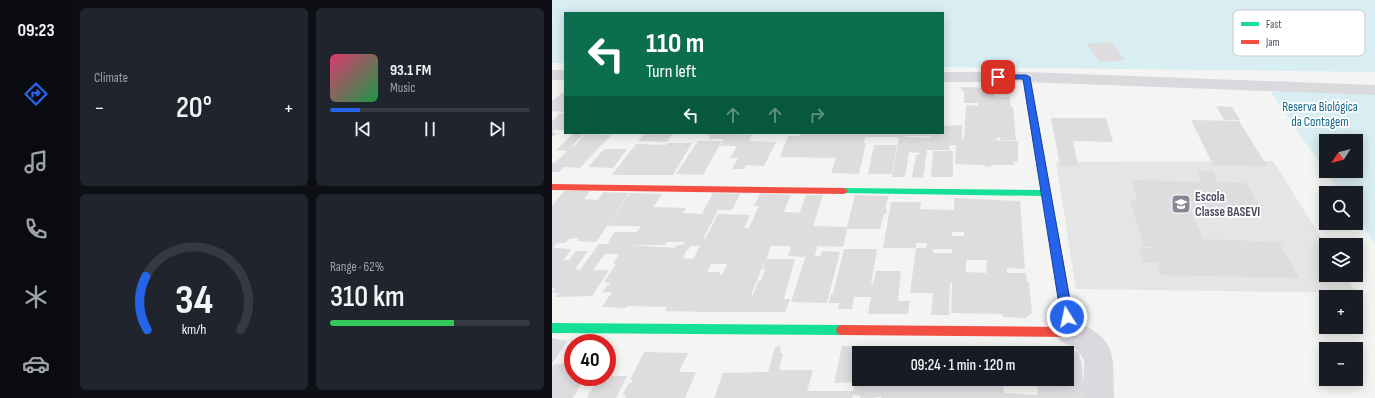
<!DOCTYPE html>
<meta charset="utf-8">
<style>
body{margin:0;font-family:"Sofia Sans Condensed",sans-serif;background:#20242c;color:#f1f3f6;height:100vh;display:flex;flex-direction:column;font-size:15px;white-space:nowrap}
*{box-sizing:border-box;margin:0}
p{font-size:13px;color:#9ea1a6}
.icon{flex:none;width:22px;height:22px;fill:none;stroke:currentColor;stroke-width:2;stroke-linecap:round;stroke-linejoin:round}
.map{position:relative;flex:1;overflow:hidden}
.drawer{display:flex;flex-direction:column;gap:8px;padding:8px;background:#0d0f14;width:480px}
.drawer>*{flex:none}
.hud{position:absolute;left:12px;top:12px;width:380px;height:122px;border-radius:0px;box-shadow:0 2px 10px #0003;background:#0b6e4f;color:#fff;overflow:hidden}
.needle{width:26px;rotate:234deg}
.buttons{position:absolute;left:767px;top:134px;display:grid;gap:8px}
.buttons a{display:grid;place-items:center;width:44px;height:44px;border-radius:0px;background:#171b24;box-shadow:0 2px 10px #0003;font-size:20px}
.speed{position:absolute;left:12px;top:334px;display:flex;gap:8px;font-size:20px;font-weight:700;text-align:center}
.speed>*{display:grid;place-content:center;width:52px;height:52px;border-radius:50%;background:#171b24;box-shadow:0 2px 10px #0003;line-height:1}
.speed .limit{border:6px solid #d22;background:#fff;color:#111}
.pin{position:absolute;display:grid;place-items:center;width:34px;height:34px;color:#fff;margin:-17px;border-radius:8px;box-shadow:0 2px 6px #0006}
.me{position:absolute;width:44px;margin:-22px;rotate:350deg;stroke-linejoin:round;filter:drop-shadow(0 0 3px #0008)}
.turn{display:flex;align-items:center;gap:14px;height:84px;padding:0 16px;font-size:18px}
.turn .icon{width:52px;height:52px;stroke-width:2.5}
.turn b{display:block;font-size:28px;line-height:34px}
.lanes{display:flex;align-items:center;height:38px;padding:0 16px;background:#0003;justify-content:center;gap:20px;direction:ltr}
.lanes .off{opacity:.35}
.big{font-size:30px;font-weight:600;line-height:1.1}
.drawer .tile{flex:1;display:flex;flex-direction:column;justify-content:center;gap:6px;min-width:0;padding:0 14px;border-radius:6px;background:#20242c}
.drawer .dial{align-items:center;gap:0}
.dial svg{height:104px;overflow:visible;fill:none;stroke:#363941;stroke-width:7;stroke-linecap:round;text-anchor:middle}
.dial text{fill:#f1f3f6;stroke:none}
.song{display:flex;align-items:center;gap:12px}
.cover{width:48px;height:48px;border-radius:6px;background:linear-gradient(135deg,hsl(340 70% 55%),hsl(140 70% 35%))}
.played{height:4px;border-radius:2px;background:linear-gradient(90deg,#2563eb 15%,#363941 15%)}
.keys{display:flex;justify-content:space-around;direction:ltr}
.heat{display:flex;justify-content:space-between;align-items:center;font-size:22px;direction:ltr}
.charge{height:6px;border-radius:3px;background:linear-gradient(90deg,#34c759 62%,#363941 0)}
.drawer .tiles{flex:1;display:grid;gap:8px;grid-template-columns:repeat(2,1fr)}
.trip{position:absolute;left:300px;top:346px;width:222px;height:40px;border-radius:0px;background:#171b24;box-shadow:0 2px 10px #0003;font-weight:600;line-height:40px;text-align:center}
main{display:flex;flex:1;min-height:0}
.menu{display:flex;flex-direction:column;width:72px;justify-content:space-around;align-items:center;background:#090b0e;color:#9ea1a6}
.menu .icon{width:28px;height:28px}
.menu .current{color:#2563eb}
.menu b{font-size:18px;color:#f1f3f6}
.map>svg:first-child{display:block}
.education{fill:#e6e5e5}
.green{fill:#d8eef2;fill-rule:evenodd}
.building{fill:#dedcdf;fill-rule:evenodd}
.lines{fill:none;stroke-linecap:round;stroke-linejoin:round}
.street{fill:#dad9dd;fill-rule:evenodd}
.fast{fill:#16e098;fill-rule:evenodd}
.jam{fill:#f24e42;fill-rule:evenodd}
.route{fill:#2563eb;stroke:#184099}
.labels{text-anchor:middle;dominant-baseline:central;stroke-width:3.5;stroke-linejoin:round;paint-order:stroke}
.park-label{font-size:13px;fill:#136789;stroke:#fff}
.poi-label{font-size:13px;font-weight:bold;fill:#4f4961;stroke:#fff;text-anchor:start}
.key{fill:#fff;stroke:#cac8d0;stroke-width:1}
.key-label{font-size:11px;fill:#4f4961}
</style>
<main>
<nav class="menu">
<b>09:23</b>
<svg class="icon current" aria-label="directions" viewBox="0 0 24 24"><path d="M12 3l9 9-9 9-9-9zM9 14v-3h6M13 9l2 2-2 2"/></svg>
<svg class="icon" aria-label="music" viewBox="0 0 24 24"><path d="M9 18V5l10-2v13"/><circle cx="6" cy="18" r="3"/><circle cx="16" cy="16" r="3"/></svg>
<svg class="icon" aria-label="phone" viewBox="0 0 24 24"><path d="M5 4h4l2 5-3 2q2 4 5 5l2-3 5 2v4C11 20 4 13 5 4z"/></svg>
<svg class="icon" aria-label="climate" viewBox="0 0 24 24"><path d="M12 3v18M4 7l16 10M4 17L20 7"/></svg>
<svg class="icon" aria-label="car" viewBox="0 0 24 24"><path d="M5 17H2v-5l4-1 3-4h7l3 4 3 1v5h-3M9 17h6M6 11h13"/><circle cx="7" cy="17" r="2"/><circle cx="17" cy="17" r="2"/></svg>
</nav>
<section class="drawer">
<div class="tiles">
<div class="tile"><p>Climate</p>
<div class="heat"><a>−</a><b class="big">20°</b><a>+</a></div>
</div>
<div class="tile">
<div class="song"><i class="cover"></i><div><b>93.1 FM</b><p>Music</p></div></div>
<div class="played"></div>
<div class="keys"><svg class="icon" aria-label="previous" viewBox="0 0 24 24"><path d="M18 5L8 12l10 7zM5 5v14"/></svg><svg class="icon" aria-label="pause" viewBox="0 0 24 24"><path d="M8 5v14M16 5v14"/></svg><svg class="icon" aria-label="next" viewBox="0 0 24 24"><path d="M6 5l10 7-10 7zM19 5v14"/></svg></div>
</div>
<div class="tile dial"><svg viewBox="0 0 100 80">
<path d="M14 69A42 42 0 1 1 86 69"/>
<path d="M14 69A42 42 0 0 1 13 28" stroke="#2563eb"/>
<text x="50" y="56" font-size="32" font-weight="700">34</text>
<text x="50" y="72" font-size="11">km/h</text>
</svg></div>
<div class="tile"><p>Range · 62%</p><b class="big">310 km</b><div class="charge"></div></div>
</div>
</section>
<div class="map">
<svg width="823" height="398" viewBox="0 0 823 398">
<rect width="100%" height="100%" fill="#f4f4f3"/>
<!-- education -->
<path class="education" d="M721 161 774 245V275H793L804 293 524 289 504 162Z"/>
<!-- green -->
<path class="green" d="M0 0H823V72L391 67V13H13V63H0Z
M715 86 823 88V244L804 216V193H788ZM774 141H804V171H774Z"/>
<!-- building -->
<path class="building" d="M559 42 573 60 548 62 535 44Z
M409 87 442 88V97H458L459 107H461L464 140H448L449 137H445V139L437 140 466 141V161L462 162V165H439V167L431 166V165L403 164 404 145H398L397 150H375L371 178 360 177 364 155H367L368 153 357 152 353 177H340L347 137H313L312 143H314L307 174 279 173 284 158 228 157 236 136H248L250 133H354L353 137 379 138 380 133H391V126L410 125V139H412L414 105 426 106V103H412V91H410Z
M13 91V109L10 112 0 111V101Z
M664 106 680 107 688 120H672Z
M13 113V130H2L0 132 5 133 0 137V121L7 114Z
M499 118H554L561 142 521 141 526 166H508Z
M639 120 687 121 715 166 661 165Z
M22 133H33L20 146H22L34 134 59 135 28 168 12 167 7 172H0V163H3L15 151 4 150Z
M93 133H121L115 142 86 141Z
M157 133 200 135 197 141 224 142 212 166 194 165 192 169H180L186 158H178L185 146H168L172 139H157L159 135H156Z
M355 133H379L378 136H354Z
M146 141H170L151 175 124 174Z
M115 143H140L121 175H60L84 144 114 145Z
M322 145H345L340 174H316Z
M52 149H75L61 168 36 167Z
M381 151H401V177H379Z
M645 171H661L666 182 694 183 710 211 639 210 651 239 727 242 747 278 609 275 605 262 592 263 587 248H601V247H592L578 200 586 201 579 180 650 182Z
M12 191H38L32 199 46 200 51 192 77 193 44 242 25 241 27 238 17 239 13 243H5L1 248 20 249 11 260H17L24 251H36L23 269 28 270 47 244H55L63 232H85L89 226H55L78 193 110 194 101 207 134 208 131 213 150 214 161 193 188 194 180 210H166L151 239H153L166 214 198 215 192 228H197L207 206H202L208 193 239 195 227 223 232 212 259 213 248 212 254 195H271L261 226 295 227 303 195 337 196 333 208 335 209 334 214H332L328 229H295L291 247 265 246 263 256H268L270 251 288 252 275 303 239 302 254 255 251 257 236 256 239 246H219L214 259H243L232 299H238L233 312H153L113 311 115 307 76 306 74 308 50 307 60 292H50L58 283 52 282 64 264H61L67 254H53L41 270H57L40 296 3 297 6 293H0L3 288H0V206ZM114 242H133L131 245H124L123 248 77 245H113ZM138 246H148L141 259 130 258 132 256 134 253H133ZM212 262H213L210 269H213L209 281H206L201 295H199ZM159 264H175L170 275H167L169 272H155Z
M402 198 468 201 473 269 455 268V273H474L475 282H477L480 313 474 318 451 317 450 314 399 313 400 283H398L397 315H379L381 293H358L364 248H374L375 243H364V248H331L339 202H369L368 209 402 210ZM400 232H412V236H400ZM381 249H400V253H381ZM414 260H435L434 273 414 272Z
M292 249H325L319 284H321L324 271H349L346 301H358L356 314H316L319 297H302L300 309H286L287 303H277L279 294H281Z
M0 338 15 341 0 364Z
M228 346 229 348 228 353H231L227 370H261L255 391H301L303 382 282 383 290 346H309L306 366H307V379H439V381L451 382 452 393 486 395 485 379H515V353H482V350L527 351 528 360H529L534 398H329V397H324L323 398H308V396L301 395 300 398H162L171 373 216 372 223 347Z
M334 347 369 348 368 353H333Z
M395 348 414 349V353H395Z
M92 352 136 353 127 372H144L133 398H73L74 395H70L77 383H80L81 380H78Z
M21 360V377H33L21 398H0V368L2 364H18Z
M55 376H75L64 398H35L47 377Z"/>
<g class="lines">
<!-- street -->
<path class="street" d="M0 70H13V80H0Z
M391 72H474L823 85V95L474 82H391Z
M518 319C566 338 561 352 562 398H532V360L526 350 508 341 504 332 508 323Z"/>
<!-- fast -->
<path class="fast" d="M474 75 477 77 508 242 506 245 503 246 500 245 498 242 490 196 289 193 288 191 289 189 292 188 489 190 471 77Z
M0 323 290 325 294 326 296 330 294 334 290 335 0 333Z"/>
<!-- jam -->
<path class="jam" d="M0 184 292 188 296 191 292 194 0 190Z
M503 238 506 239 508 242 524 332 522 336 518 337 290 335 286 334 284 330 286 326 290 325 511 327 498 242 500 239Z"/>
</g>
<!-- route -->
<path class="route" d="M474 75 478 77 521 317 519 320 515 322 511 320 509 317 471 79H446L443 77 446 75Z"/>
<!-- icons -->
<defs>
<symbol id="school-square" viewBox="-11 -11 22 22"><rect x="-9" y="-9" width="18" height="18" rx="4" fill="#898594" stroke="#fff"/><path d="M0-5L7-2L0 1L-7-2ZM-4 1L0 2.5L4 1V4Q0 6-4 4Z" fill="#fff"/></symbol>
</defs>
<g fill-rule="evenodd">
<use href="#school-square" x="618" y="193" width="22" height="22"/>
</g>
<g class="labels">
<!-- park labels -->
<g class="park-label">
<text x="768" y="107">Reserva Biológica<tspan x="768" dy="15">da Contagem</tspan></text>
</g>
<!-- poi labels -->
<g class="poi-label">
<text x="643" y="197">Escola<tspan x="643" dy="15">Classe BASEVI</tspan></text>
</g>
</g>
<!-- legend -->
<rect x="681" y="10" width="132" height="46" rx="6" class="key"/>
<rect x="689" y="22" width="18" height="4" fill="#16e098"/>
<rect x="689" y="40" width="18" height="4" fill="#f24e42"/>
<g class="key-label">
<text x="714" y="28">Fast</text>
<text x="714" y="46">Jam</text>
</g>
</svg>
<div class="buttons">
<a><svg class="needle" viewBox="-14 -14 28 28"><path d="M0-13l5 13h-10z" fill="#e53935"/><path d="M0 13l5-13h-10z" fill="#9ea1a6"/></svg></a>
<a><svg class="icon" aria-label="search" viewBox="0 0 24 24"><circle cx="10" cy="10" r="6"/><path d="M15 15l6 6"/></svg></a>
<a><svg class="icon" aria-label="layers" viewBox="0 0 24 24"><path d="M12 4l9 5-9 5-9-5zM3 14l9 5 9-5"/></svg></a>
<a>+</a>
<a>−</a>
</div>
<div class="speed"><div class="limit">40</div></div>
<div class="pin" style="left:446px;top:77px;background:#d93025"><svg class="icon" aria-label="arrive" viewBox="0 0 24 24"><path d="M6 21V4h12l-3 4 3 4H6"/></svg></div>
<svg class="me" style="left:515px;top:317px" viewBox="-20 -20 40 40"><circle r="17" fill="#2563eb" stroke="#fff" stroke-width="3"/><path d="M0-11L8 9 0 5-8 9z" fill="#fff"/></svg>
<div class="trip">09:24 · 1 min · 120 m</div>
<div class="hud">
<div class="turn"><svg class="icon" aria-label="left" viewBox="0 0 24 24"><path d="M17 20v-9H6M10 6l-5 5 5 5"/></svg><div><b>110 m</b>Turn left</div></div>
<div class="lanes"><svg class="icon" aria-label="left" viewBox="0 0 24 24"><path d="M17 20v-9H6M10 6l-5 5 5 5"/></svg><svg class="icon off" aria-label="ahead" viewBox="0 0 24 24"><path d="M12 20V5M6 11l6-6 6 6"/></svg><svg class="icon off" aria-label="ahead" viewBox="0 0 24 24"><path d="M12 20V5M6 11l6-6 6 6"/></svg><svg class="icon off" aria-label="right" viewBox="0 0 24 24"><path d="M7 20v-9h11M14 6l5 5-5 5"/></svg></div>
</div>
</div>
</main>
